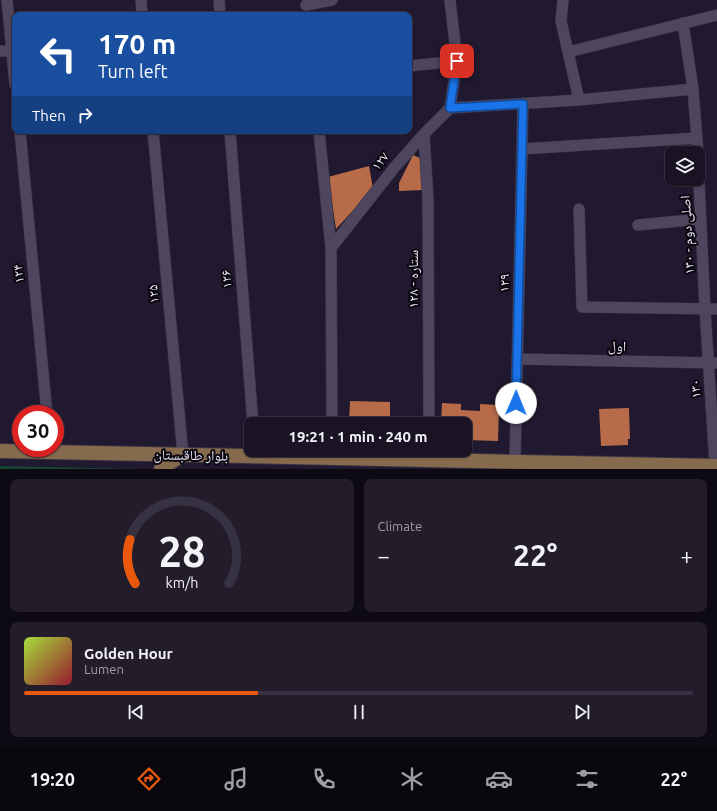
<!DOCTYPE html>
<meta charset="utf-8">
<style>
body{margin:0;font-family:Ubuntu,"Noto Naskh Arabic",sans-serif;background:#221c2b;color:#f1f3f6;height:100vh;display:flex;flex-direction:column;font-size:15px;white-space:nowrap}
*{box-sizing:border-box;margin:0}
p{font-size:13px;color:#9f9ea6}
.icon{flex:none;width:22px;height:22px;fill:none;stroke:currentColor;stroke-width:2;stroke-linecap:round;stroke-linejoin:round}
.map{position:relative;height:469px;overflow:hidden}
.sheet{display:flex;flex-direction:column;gap:10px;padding:10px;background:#0e0a13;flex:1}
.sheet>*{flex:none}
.top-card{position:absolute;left:12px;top:12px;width:400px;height:122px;border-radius:8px;box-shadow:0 1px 3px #0004,0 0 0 1px #373241;background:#1a4fa0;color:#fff;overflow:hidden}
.tools{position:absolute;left:665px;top:146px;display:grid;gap:8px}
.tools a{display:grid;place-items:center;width:40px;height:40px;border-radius:8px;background:#191323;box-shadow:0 1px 3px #0004,0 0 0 1px #373241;font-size:20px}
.speed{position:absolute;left:12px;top:405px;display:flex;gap:8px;font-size:20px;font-weight:700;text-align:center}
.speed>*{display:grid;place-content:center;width:52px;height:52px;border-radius:50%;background:#191323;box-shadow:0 1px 3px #0004,0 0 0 1px #373241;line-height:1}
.speed .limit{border:6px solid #d22;background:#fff;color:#111}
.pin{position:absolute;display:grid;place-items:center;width:34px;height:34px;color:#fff;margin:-17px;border-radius:8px;box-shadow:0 2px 6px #0006}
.me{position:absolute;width:44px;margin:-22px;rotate:1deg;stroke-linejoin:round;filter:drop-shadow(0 0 3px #0008)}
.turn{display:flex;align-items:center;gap:14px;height:84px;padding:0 20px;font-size:18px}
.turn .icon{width:52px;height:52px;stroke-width:2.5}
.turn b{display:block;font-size:28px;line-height:34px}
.then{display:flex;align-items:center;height:38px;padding:0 20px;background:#0003;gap:8px;font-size:15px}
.big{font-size:30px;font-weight:700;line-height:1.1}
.sheet .tile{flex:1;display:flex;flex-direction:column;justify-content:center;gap:6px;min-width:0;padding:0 14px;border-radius:8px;background:#221c2b}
.sheet .dial{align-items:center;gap:0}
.dial svg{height:104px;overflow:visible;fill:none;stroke:#373241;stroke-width:7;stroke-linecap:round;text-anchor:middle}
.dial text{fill:#f1f3f6;stroke:none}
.song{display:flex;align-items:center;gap:12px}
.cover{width:48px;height:48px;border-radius:6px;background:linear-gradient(135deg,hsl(80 70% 55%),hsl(350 70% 35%))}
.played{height:4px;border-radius:2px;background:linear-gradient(90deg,#ea580c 35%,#373241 35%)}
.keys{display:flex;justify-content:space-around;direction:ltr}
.heat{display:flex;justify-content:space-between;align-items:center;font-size:22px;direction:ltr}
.sheet .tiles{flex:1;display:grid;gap:10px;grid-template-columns:1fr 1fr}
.tile:last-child{grid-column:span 2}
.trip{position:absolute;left:244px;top:417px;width:228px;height:40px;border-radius:8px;background:#191323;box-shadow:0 1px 3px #0004,0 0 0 1px #373241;font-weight:700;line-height:40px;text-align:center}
.tab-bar{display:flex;height:64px;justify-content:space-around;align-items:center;background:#0a080e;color:#9f9ea6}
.tab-bar .icon{width:28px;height:28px}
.tab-bar .current{color:#ea580c}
.tab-bar b{font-size:18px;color:#f1f3f6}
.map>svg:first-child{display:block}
.green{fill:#174533}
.building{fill:#b86b49}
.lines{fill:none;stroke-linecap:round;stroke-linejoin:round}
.minor-casing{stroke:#383243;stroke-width:12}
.major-casing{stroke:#383243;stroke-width:16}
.minor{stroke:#4e455e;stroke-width:11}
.major{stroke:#866a4e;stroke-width:14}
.route-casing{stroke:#114b97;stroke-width:10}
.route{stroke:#1a73e8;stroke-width:7}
.labels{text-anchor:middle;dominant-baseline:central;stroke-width:4;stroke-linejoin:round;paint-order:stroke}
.street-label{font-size:14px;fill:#ede8f7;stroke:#09060f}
</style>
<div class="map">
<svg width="717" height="469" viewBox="0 0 717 469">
<rect width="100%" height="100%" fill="#21192f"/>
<!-- green -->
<path class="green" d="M0 466 139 469H0Z"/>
<!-- building -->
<path class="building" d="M413 155 422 159 423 190 399 191V183Z
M369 166 373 189 336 229 328 177Z
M350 401 390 402V424H349Z
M442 403 461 404V410L480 411V404L499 405 498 441 465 440V424H441Z
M629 408 630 439H628V445L601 446 599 409Z"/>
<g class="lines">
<defs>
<path id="minor" d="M7 0 15 84
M141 0 142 15
M219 0 220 15
M563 0 561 21 579 100
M306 5 332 0
M683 23 693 89 698 153
M0 51H12
M568 52 717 15
M409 66 457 61
M450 108 579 100 693 89
M20 131 47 414
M153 131 183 455
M230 131 253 424
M319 131 331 248 332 424
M424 134 428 200 429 424
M522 149 697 138
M698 161 705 309 715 466
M579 209 582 307 717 309
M638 225 701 219
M331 248 394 168 424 134 450 108 457 61 450 0
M517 359 717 363
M429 450V460
M515 462 523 104"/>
<path id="major" d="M0 451 717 466
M161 469 164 466 183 455"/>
</defs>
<!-- minor casing -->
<use href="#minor" class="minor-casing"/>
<!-- major casing -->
<use href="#major" class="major-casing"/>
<!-- minor -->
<use href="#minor" class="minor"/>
<!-- major -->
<use href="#major" class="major"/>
</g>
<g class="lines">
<defs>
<path id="route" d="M457 61 450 108 523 104 516 403"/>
</defs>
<!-- route casing -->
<use href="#route" class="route-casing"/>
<!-- route -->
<use href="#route" class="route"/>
</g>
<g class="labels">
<!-- street labels -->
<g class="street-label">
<text transform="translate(380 161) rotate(-51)">۱۲۷</text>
<text transform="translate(687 235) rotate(-93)">اصلی دوم - ۱۳۰</text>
<text transform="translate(18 274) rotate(-96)">۱۲۴</text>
<text transform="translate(226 279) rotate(-95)">۱۲۶</text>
<text transform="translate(413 279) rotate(-90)">۱۲۸ - ستاره</text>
<text transform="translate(504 283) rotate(-89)">۱۲۹</text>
<text transform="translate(153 294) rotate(-95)">۱۲۵</text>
<text transform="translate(617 346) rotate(1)">اول</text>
<text transform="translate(695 389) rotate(-94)">۱۳۰</text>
<text transform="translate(191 455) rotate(1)">بلوار طاقبستان</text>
</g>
</g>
</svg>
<div class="tools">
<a><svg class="icon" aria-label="layers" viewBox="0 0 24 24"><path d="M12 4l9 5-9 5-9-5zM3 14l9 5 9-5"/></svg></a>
</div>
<div class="speed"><div class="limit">30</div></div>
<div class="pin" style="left:457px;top:61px;background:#d93025"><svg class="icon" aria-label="arrive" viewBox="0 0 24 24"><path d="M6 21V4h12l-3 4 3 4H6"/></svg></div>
<svg class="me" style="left:516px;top:403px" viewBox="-20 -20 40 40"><circle r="19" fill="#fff"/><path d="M0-13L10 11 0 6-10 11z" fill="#1a73e8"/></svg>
<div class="trip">19:21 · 1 min · 240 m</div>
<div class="top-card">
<div class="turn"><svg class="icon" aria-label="left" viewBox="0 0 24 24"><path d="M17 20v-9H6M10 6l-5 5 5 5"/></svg><div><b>170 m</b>Turn left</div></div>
<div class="then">Then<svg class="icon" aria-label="right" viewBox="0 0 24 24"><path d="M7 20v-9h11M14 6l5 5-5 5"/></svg></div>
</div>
</div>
<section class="sheet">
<div class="tiles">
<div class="tile dial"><svg viewBox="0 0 100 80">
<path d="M14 69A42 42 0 1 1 86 69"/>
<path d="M14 69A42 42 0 0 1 10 35" stroke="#ea580c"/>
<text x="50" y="56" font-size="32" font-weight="700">28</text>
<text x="50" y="72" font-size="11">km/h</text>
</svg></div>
<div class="tile"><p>Climate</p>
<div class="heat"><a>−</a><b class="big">22°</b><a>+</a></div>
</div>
<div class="tile">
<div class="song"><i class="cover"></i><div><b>Golden Hour</b><p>Lumen</p></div></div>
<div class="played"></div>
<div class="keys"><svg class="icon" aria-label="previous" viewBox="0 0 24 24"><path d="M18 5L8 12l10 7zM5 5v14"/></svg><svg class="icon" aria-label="pause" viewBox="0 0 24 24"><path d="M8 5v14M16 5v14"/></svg><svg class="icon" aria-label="next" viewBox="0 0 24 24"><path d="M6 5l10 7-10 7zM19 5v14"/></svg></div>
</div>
</div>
</section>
<nav class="tab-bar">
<b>19:20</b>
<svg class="icon current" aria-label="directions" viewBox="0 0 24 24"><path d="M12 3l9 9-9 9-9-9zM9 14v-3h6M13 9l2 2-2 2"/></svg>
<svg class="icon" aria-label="music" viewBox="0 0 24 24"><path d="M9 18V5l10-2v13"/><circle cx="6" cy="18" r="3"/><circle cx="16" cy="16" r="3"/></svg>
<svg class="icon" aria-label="phone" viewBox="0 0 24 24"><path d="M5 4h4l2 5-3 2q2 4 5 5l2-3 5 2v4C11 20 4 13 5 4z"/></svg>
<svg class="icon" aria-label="climate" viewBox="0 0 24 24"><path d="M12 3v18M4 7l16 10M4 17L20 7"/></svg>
<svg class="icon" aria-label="car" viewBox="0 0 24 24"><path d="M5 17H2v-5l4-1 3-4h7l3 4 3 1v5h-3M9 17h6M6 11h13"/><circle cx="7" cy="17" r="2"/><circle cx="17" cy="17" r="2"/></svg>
<svg class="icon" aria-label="filters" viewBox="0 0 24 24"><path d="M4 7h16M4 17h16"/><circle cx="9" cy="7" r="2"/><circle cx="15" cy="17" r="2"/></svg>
<b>22°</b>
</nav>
